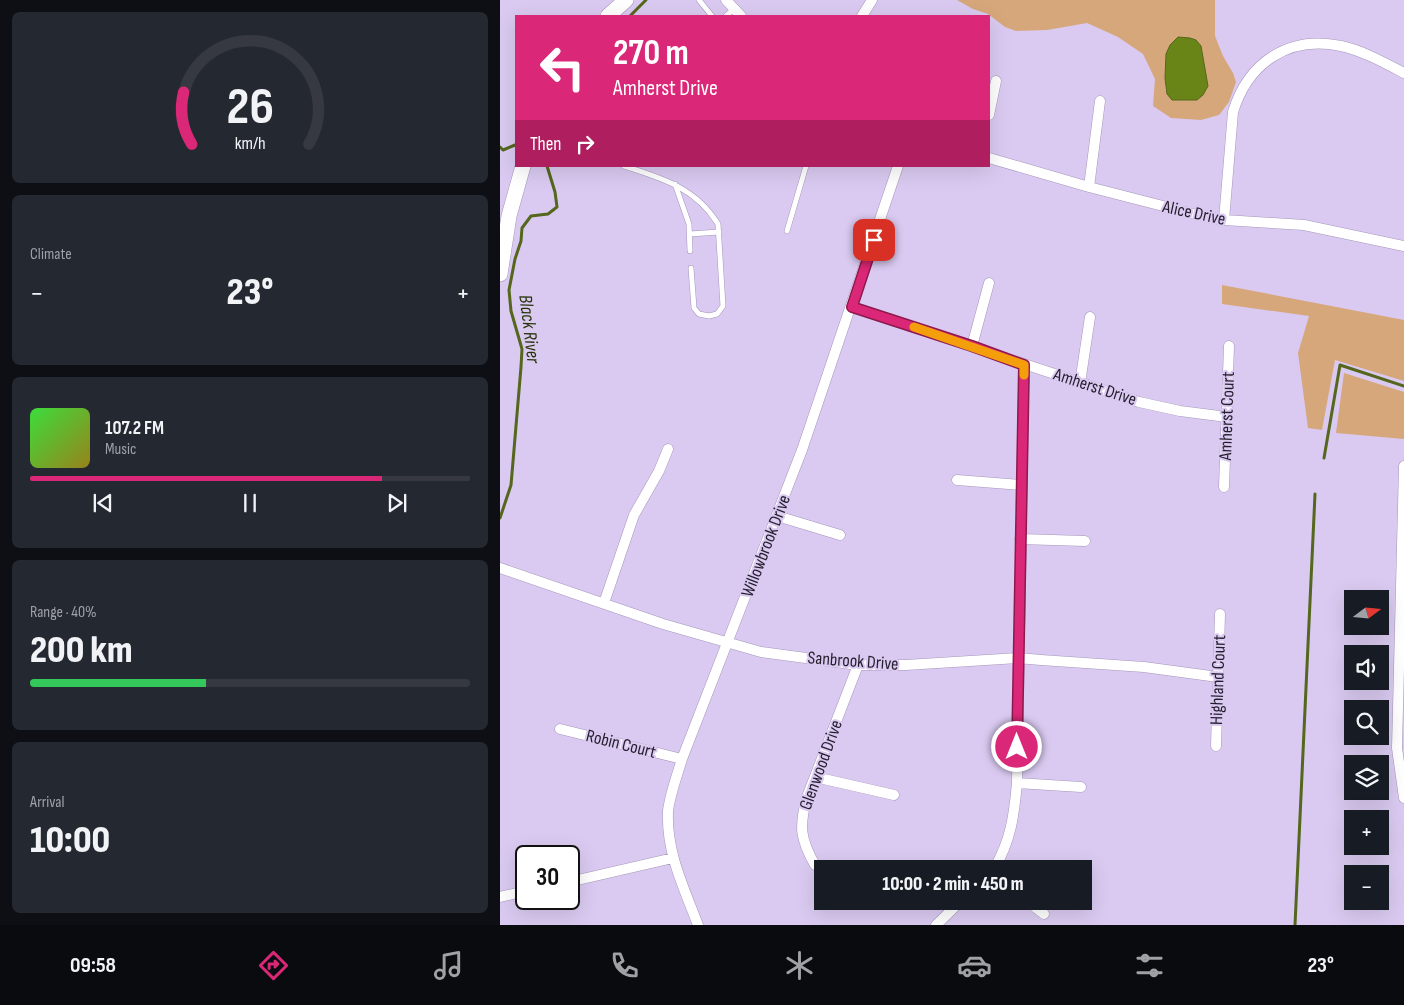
<!DOCTYPE html>
<meta charset="utf-8">
<style>
body{margin:0;font-family:"Sofia Sans Condensed",sans-serif;background:#242831;color:#f1f3f6;height:100vh;display:flex;flex-direction:column;font-size:19px;white-space:nowrap}
*{box-sizing:border-box;margin:0}
p{font-size:16px;color:#9ea1a6}
.icon{flex:none;width:28px;height:28px;fill:none;stroke:currentColor;stroke-width:2;stroke-linecap:round;stroke-linejoin:round}
.map{position:relative;flex:1;overflow:hidden}
.details{display:flex;flex-direction:column;gap:12px;padding:12px;background:#0d0f14;width:500px}
.details>*{flex:none}
.guide{position:absolute;left:15px;top:15px;width:475px;height:152px;border-radius:0px;box-shadow:0 5px 20px #0002;background:#db2777;color:#fff;overflow:hidden}
.needle{width:32px;rotate:74deg}
.buttons{position:absolute;left:844px;top:590px;display:grid;gap:10px}
.buttons a{display:grid;place-items:center;width:45px;height:45px;border-radius:0px;background:#171b24;box-shadow:0 5px 20px #0002;font-size:25px}
.speed{position:absolute;left:15px;top:845px;display:flex;gap:10px;font-size:25px;font-weight:700;text-align:center}
.speed>*{display:grid;place-content:center;width:65px;height:65px;border-radius:50%;background:#171b24;box-shadow:0 5px 20px #0002;line-height:1}
.speed .limit{border:2px solid #111;border-radius:8px;background:#fff;color:#111}
.pin{position:absolute;display:grid;place-items:center;width:42px;height:42px;color:#fff;margin:-21px;border-radius:10px;box-shadow:0 2px 8px #0006}
.me{position:absolute;width:55px;margin:-28px;rotate:0deg;stroke-linejoin:round;filter:drop-shadow(0 0 4px #0008)}
.turn{display:flex;align-items:center;gap:18px;height:105px;padding:0 15px;font-size:22px}
.turn .icon{width:65px;height:65px;stroke-width:2.5}
.turn b{display:block;font-size:35px;line-height:42px}
.then{display:flex;align-items:center;height:48px;padding:0 15px;background:#0003;gap:10px;font-size:19px}
.big{font-size:38px;font-weight:800;line-height:1.1}
.details .tile{flex:1;display:flex;flex-direction:column;justify-content:center;gap:8px;min-width:0;padding:0 18px;border-radius:8px;background:#242831}
.details .dial{align-items:center;gap:0}
.dial svg{height:130px;overflow:visible;fill:none;stroke:#363941;stroke-width:7;stroke-linecap:round;text-anchor:middle}
.dial text{fill:#f1f3f6;stroke:none}
.song{display:flex;align-items:center;gap:15px}
.cover{width:60px;height:60px;border-radius:8px;background:linear-gradient(135deg,hsl(120 70% 55%),hsl(50 70% 35%))}
.played{height:5px;border-radius:2px;background:linear-gradient(90deg,#db2777 80%,#363941 80%)}
.keys{display:flex;justify-content:space-around;direction:ltr}
.heat{display:flex;justify-content:space-between;align-items:center;font-size:28px;direction:ltr}
.charge{height:8px;border-radius:4px;background:linear-gradient(90deg,#34c759 40%,#363941 0)}
.trip{position:absolute;left:314px;top:860px;width:278px;height:50px;border-radius:0px;background:#171b24;box-shadow:0 5px 20px #0002;font-weight:800;line-height:50px;text-align:center}
.dock{display:flex;height:80px;justify-content:space-around;align-items:center;background:#090b0e;color:#9ea1a6}
.dock .icon{width:35px;height:35px}
.dock .active{color:#db2777}
.dock b{font-size:22px;color:#f1f3f6}
main{display:flex;flex:1;min-height:0}
.map>svg:first-child{display:block}
.green{fill:#d6a77b}
.water{fill:#6a8517;stroke:#55661d}
.lines{fill:none;stroke-linecap:round;stroke-linejoin:round}
.stream{stroke:#55661d;stroke-width:3}
.lane-casing{stroke:#a596bb;stroke-width:6}
.street-casing{stroke:#a596bb;stroke-width:11}
.secondary-casing{stroke:#a596bb;stroke-width:16}
.lane{stroke:#fff;stroke-width:5}
.street{stroke:#fff;stroke-width:10}
.secondary{stroke:#fff;stroke-width:15}
.route-casing{stroke:#8e194d;stroke-width:12}
.route{stroke:#db2777;stroke-width:9}
.slow{stroke:#f59e0b;stroke-width:9}
.labels{text-anchor:middle;dominant-baseline:central;stroke-width:4;stroke-linejoin:round;paint-order:stroke}
.street-label{font-size:18px;fill:#231d2c;stroke:#dacaf1}
.water-label{font-size:19px;font-style:italic;fill:#273307;stroke:#dacaf1}
</style>
<main>
<section class="details">
<div class="tile dial"><svg viewBox="0 0 100 80">
<path d="M14 69A42 42 0 1 1 86 69"/>
<path d="M14 69A42 42 0 0 1 9 37" stroke="#db2777"/>
<text x="50" y="56" font-size="32" font-weight="700">26</text>
<text x="50" y="72" font-size="11">km/h</text>
</svg></div>
<div class="tile"><p>Climate</p>
<div class="heat"><a>−</a><b class="big">23°</b><a>+</a></div>
</div>
<div class="tile">
<div class="song"><i class="cover"></i><div><b>107.2 FM</b><p>Music</p></div></div>
<div class="played"></div>
<div class="keys"><svg class="icon" aria-label="previous" viewBox="0 0 24 24"><path d="M18 5L8 12l10 7zM5 5v14"/></svg><svg class="icon" aria-label="pause" viewBox="0 0 24 24"><path d="M8 5v14M16 5v14"/></svg><svg class="icon" aria-label="next" viewBox="0 0 24 24"><path d="M6 5l10 7-10 7zM19 5v14"/></svg></div>
</div>
<div class="tile"><p>Range · 40%</p><b class="big">200 km</b><div class="charge"></div></div>
<div class="tile"><p>Arrival</p><b class="big">10:00</b></div>
</section>
<div class="map">
<svg width="904" height="925" viewBox="0 0 904 925">
<rect width="100%" height="100%" fill="#dacaf1"/>
<!-- green -->
<path class="green" d="M457 0H715V36L723 56 733 73 736 82 729 102 719 115 701 120 671 118 653 106 655 79 643 54 618 37 587 23 547 30 516 31 505 27 488 14 473 9Z
M722 285 904 320V381L835 360 822 430 808 428 798 353 809 316 722 304Z
M844 373 904 392V439L836 433Z"/>
<!-- water -->
<path class="water" d="M678 37 690 38 696 40 701 46 708 86 703 95 697 100H672L667 94 665 78 666 54 670 45Z"/>
<g class="lines">
<!-- stream -->
<path class="stream" d="M130 16 146 0
M0 147 3 150 15 145 16 146
M824 458 840 365 904 386
M0 518 11 485 21 367 22 349 11 311 9 290 15 259 21 241 22 228 31 216 48 214 57 207 55 192 47 166
M795 925 815 494"/>
<defs>
<path id="lane" d="M199 0 212 16
M226 16 234 9
M124 166C162 178 196 188 218 224L223 306 217 314 209 316 199 314 194 308 191 268
M175 184 189 224 190 251
M287 231 306 166
M190 234 219 232"/>
<path id="street" d="M226 0 241 16
M362 16 372 0
M489 115 496 81
M489 158 589 187 694 214 724 220 804 225 904 246
M589 187 600 101
M724 220 733 112C748 63 788 35 841 46 861 50 885 63 904 73
M352 307 639 402 680 411 727 417
M472 346 489 283
M580 383 590 317
M904 466 897 748 904 798
M457 480 521 485
M724 487 729 346
M277 516 340 535
M520 539 585 541
M0 568 163 624 261 652 358 665H406L518 658 541 660 644 667 718 677
M104 603 134 515 159 471 168 449
M60 729 182 759
M716 746 720 614
M315 777 394 795
M517 783 581 787
M315 865C300 839 299 826 307 797L358 665
M494 869C511 840 514 816 517 783L524 365
M69 882 173 858
M0 897 26 891
M527 901 544 914
M198 925C184 888 166 852 168 811 170 794 177 776 182 759L302 450 398 166
M436 925 461 901"/>
<path id="secondary" d="M108 16 126 0
M0 274 9 216 23 166"/>
</defs>
<!-- lane casing -->
<use href="#lane" class="lane-casing"/>
<!-- street casing -->
<use href="#street" class="street-casing"/>
<!-- secondary casing -->
<use href="#secondary" class="secondary-casing"/>
<!-- lane -->
<use href="#lane" class="lane"/>
<!-- street -->
<use href="#street" class="street"/>
<!-- secondary -->
<use href="#secondary" class="secondary"/>
</g>
<g class="lines">
<defs>
<path id="route" d="M374 240 352 307 472 346 524 365 517 747"/>
</defs>
<!-- route casing -->
<use href="#route" class="route-casing"/>
<!-- route -->
<use href="#route" class="route"/>
<!-- slow -->
<path class="slow" d="M414 327 524 365V375"/>
</g>
<g class="labels">
<!-- street labels -->
<g class="street-label">
<text transform="translate(694 213) rotate(12)">Alice Drive</text>
<text transform="translate(595 387) rotate(18)">Amherst Drive</text>
<text transform="translate(727 416) rotate(-88)">Amherst Court</text>
<text transform="translate(266 546) rotate(-69)">Willowbrook Drive</text>
<text transform="translate(353 661) rotate(4)">Sanbrook Drive</text>
<text transform="translate(718 680) rotate(-88)">Highland Court</text>
<text transform="translate(121 744) rotate(14)">Robin Court</text>
<text transform="translate(321 765) rotate(-70)">Glenwood Drive</text>
</g>
<!-- water labels -->
<g class="water-label">
<text transform="translate(29 329) rotate(83)">Black River</text>
</g>
</g>
</svg>
<div class="buttons">
<a><svg class="needle" viewBox="-14 -14 28 28"><path d="M0-13l5 13h-10z" fill="#e53935"/><path d="M0 13l5-13h-10z" fill="#9ea1a6"/></svg></a>
<a><svg class="icon" aria-label="sound" viewBox="0 0 24 24"><path d="M4 9h4l5-4v14l-5-4H4zM17 9q2 3 0 6"/></svg></a>
<a><svg class="icon" aria-label="search" viewBox="0 0 24 24"><circle cx="10" cy="10" r="6"/><path d="M15 15l6 6"/></svg></a>
<a><svg class="icon" aria-label="layers" viewBox="0 0 24 24"><path d="M12 4l9 5-9 5-9-5zM3 14l9 5 9-5"/></svg></a>
<a>+</a>
<a>−</a>
</div>
<div class="speed"><div class="limit">30</div></div>
<div class="pin" style="left:374px;top:240px;background:#d93025"><svg class="icon" aria-label="arrive" viewBox="0 0 24 24"><path d="M6 21V4h12l-3 4 3 4H6"/></svg></div>
<svg class="me" style="left:517px;top:747px" viewBox="-20 -20 40 40"><circle r="17" fill="#db2777" stroke="#fff" stroke-width="3"/><path d="M0-11L8 9 0 5-8 9z" fill="#fff"/></svg>
<div class="trip">10:00 · 2 min · 450 m</div>
<div class="guide">
<div class="turn"><svg class="icon" aria-label="left" viewBox="0 0 24 24"><path d="M17 20v-9H6M10 6l-5 5 5 5"/></svg><div><b>270 m</b>Amherst Drive</div></div>
<div class="then">Then<svg class="icon" aria-label="right" viewBox="0 0 24 24"><path d="M7 20v-9h11M14 6l5 5-5 5"/></svg></div>
</div>
</div>
</main>
<nav class="dock">
<b>09:58</b>
<svg class="icon active" aria-label="directions" viewBox="0 0 24 24"><path d="M12 3l9 9-9 9-9-9zM9 14v-3h6M13 9l2 2-2 2"/></svg>
<svg class="icon" aria-label="music" viewBox="0 0 24 24"><path d="M9 18V5l10-2v13"/><circle cx="6" cy="18" r="3"/><circle cx="16" cy="16" r="3"/></svg>
<svg class="icon" aria-label="phone" viewBox="0 0 24 24"><path d="M5 4h4l2 5-3 2q2 4 5 5l2-3 5 2v4C11 20 4 13 5 4z"/></svg>
<svg class="icon" aria-label="climate" viewBox="0 0 24 24"><path d="M12 3v18M4 7l16 10M4 17L20 7"/></svg>
<svg class="icon" aria-label="car" viewBox="0 0 24 24"><path d="M5 17H2v-5l4-1 3-4h7l3 4 3 1v5h-3M9 17h6M6 11h13"/><circle cx="7" cy="17" r="2"/><circle cx="17" cy="17" r="2"/></svg>
<svg class="icon" aria-label="filters" viewBox="0 0 24 24"><path d="M4 7h16M4 17h16"/><circle cx="9" cy="7" r="2"/><circle cx="15" cy="17" r="2"/></svg>
<b>23°</b>
</nav>
